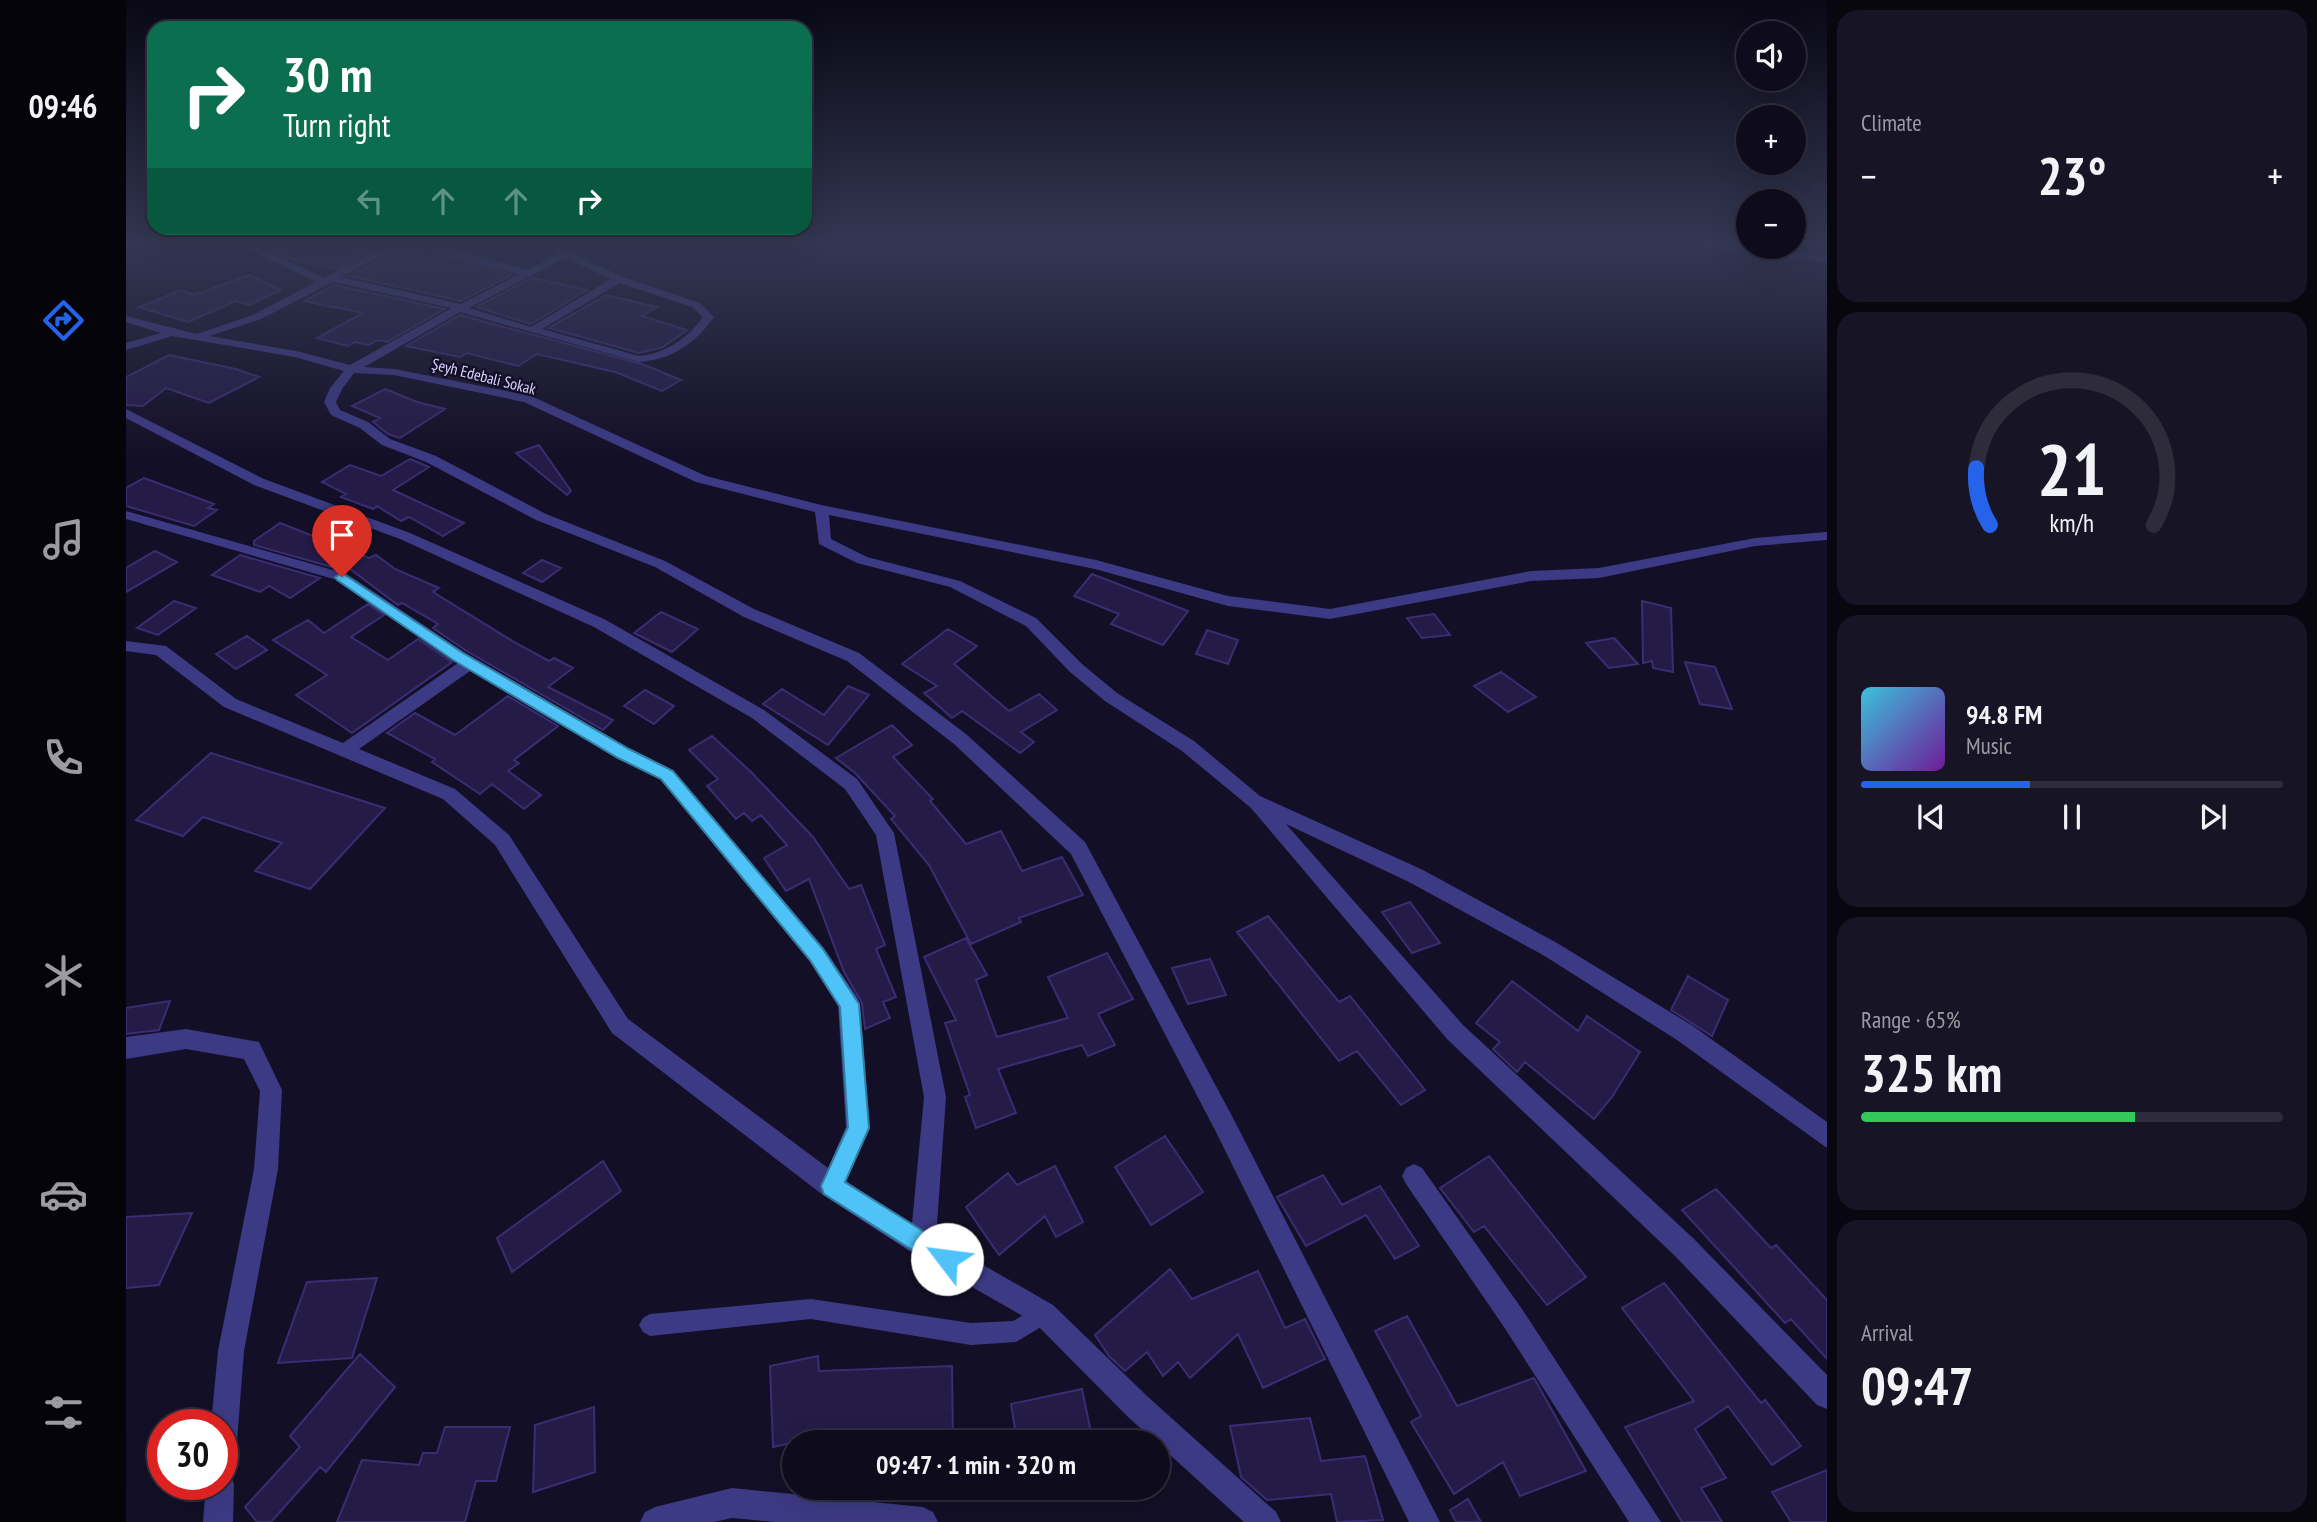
<!DOCTYPE html>
<meta charset="utf-8">
<style>
body{margin:0;font-family:"PT Sans Narrow",sans-serif;background:#171425;color:#f1f3f6;height:100vh;display:flex;flex-direction:column;font-size:26px;white-space:nowrap}
*{box-sizing:border-box;margin:0}
p{font-size:23px;color:#9b9ba3}
.icon{flex:none;width:38px;height:38px;fill:none;stroke:currentColor;stroke-width:2;stroke-linecap:round;stroke-linejoin:round}
.map{position:relative;flex:1;overflow:hidden}
.sheet{display:flex;flex-direction:column;gap:10px;padding:10px;background:#08060f;width:490px}
.sheet>*{flex:none}
.banner{position:absolute;left:21px;top:21px;width:665px;height:214px;border-radius:21px;box-shadow:0 7px 28px #0002,0 0 0 2px #2e2b3b;background:#0b6e4f;color:#fff;overflow:hidden}
.buttons{position:absolute;left:1610px;top:21px;display:grid;gap:14px}
.buttons a{display:grid;place-items:center;width:70px;height:70px;border-radius:50%;background:#0e0b1c;box-shadow:0 7px 28px #0002,0 0 0 2px #2e2b3b;font-size:35px}
.speed{position:absolute;left:21px;top:1409px;display:flex;gap:14px;font-size:35px;font-weight:700;text-align:center}
.speed>*{display:grid;place-content:center;width:91px;height:91px;border-radius:50%;background:#0e0b1c;box-shadow:0 7px 28px #0002,0 0 0 2px #2e2b3b;line-height:1}
.speed .limit{border:10px solid #d22;background:#fff;color:#111}
.pin{position:absolute;display:grid;place-items:center;width:60px;height:60px;color:#fff;margin:-72px -30px;border-radius:50% 50% 50% 0;rotate:-45deg;box-shadow:0 0 7px #0007}
.pin .icon{rotate:45deg}
.me{position:absolute;width:77px;margin:-38px;rotate:300deg;stroke-linejoin:round;filter:drop-shadow(0 0 5px #0008)}
.turn{display:flex;align-items:center;gap:24px;height:147px;padding:0 21px;font-size:32px}
.turn .icon{width:91px;height:91px;stroke-width:2.5}
.turn b{display:block;font-size:49px;line-height:60px}
.lanes{display:flex;align-items:center;height:66px;padding:0 21px;background:#0003;justify-content:center;gap:35px;direction:ltr}
.lanes .off{opacity:.35}
.big{font-size:52px;font-weight:700;line-height:1.1}
.sheet .widget{flex:1;display:flex;flex-direction:column;justify-content:center;gap:10px;min-width:0;padding:0 24px;border-radius:21px;background:#171425}
.sheet .dial{align-items:center;gap:0}
.dial svg{height:182px;overflow:visible;fill:none;stroke:#2e2b3b;stroke-width:7;stroke-linecap:round;text-anchor:middle}
.dial text{fill:#f1f3f6;stroke:none}
.song{display:flex;align-items:center;gap:21px}
.cover{width:84px;height:84px;border-radius:10px;background:linear-gradient(135deg,hsl(190 70% 55%),hsl(280 70% 35%))}
.played{height:7px;border-radius:4px;background:linear-gradient(90deg,#2563eb 40%,#2e2b3b 40%)}
.keys{display:flex;justify-content:space-around;direction:ltr}
.heat{display:flex;justify-content:space-between;align-items:center;font-size:38px;direction:ltr}
.charge{height:10px;border-radius:5px;background:linear-gradient(90deg,#34c759 65%,#2e2b3b 0)}
.trip{position:absolute;left:656px;top:1430px;width:388px;height:70px;border-radius:35px;background:#0e0b1c;box-shadow:0 7px 28px #0002,0 0 0 2px #2e2b3b;font-weight:700;line-height:70px;text-align:center}
main{display:flex;flex:1;min-height:0}
.menu{display:flex;flex-direction:column;width:126px;justify-content:space-around;align-items:center;background:#06040b;color:#9b9ba3}
.menu .icon{width:49px;height:49px}
.menu .on{color:#2563eb}
.menu b{font-size:32px;color:#f1f3f6}
.map>svg:first-child{display:block}
.building{fill:#241b47;stroke:#3b2d73;stroke-width:2}
.lines{fill:none;stroke-linecap:round;stroke-linejoin:round}
.service{fill:#3d3a85;fill-rule:evenodd}
.minor{fill:#3d3a85;fill-rule:evenodd}
.route{fill:#4fc3f7;stroke:#337fa1;stroke-width:2}
.labels{text-anchor:middle;dominant-baseline:central;stroke-width:5;stroke-linejoin:round;paint-order:stroke}
.far-street-label{font-size:16px;fill:#d9d4ff;stroke:#130f26}
</style>
<main>
<nav class="menu">
<b>09:46</b>
<svg class="icon on" aria-label="directions" viewBox="0 0 24 24"><path d="M12 3l9 9-9 9-9-9zM9 14v-3h6M13 9l2 2-2 2"/></svg>
<svg class="icon" aria-label="music" viewBox="0 0 24 24"><path d="M9 18V5l10-2v13"/><circle cx="6" cy="18" r="3"/><circle cx="16" cy="16" r="3"/></svg>
<svg class="icon" aria-label="phone" viewBox="0 0 24 24"><path d="M5 4h4l2 5-3 2q2 4 5 5l2-3 5 2v4C11 20 4 13 5 4z"/></svg>
<svg class="icon" aria-label="climate" viewBox="0 0 24 24"><path d="M12 3v18M4 7l16 10M4 17L20 7"/></svg>
<svg class="icon" aria-label="car" viewBox="0 0 24 24"><path d="M5 17H2v-5l4-1 3-4h7l3 4 3 1v5h-3M9 17h6M6 11h13"/><circle cx="7" cy="17" r="2"/><circle cx="17" cy="17" r="2"/></svg>
<svg class="icon" aria-label="filters" viewBox="0 0 24 24"><path d="M4 7h16M4 17h16"/><circle cx="9" cy="7" r="2"/><circle cx="15" cy="17" r="2"/></svg>
</nav>
<div class="map">
<svg width="1701" height="1522" viewBox="0 0 1701 1522">
<rect width="100%" height="100%" fill="#130f26"/>
<!-- building -->
<path class="building" d="M142 245H212L243 252 211 269 158 257 141 249Z
M283 248 320 256 386 275 335 301 224 276 260 256Z
M123 275 155 290 123 305 110 301 62 322 13 307 55 290 68 295Z
M406 278 461 290 405 324 350 307Z
M208 285 319 309 261 342 252 340 243 345 229 342 222 346 191 338 237 313 178 301Z
M480 295 531 307 516 316 561 330 537 347 513 353 423 328Z
M334 315 516 364 555 380 536 391 489 372 411 354 392 366 341 353 334 357 280 346Z
M43 355 110 369 133 377 83 403 40 388 17 406 0 405V377Z
M259 389 291 402 319 409 274 438 262 434 247 422 254 418 226 406Z
M413 445 445 491 441 495 390 453Z
M284 459 303 467 267 490 338 523 317 536 283 517 275 521 251 506 247 509 215 497 220 494 196 482 224 465 255 476Z
M18 478 88 504 82 508 91 510 68 526 0 506V488Z
M154 523 243 558 250 555 269 569 313 588 307 592 388 642 423 661 428 658 447 668 422 687 487 720 477 730 339 650 307 628 312 624 276 603 272 605 216 563 209 568 128 545V541Z
M29 551 51 562 0 592V568Z
M114 555 194 578 164 598 143 586 134 592 86 575Z
M416 560 435 568 416 582 397 573Z
M966 574 1062 611 1037 645 985 624 993 614 948 596Z
M48 601 70 608 32 635 11 628Z
M1516 601 1545 608 1547 672 1527 668 1526 661 1517 663Z
M242 604 258 615 225 637 262 660 292 639 326 662 226 733 170 695 201 675 147 640 182 620 198 633Z
M535 612 572 629 546 652 508 633Z
M1308 614 1324 635 1296 638 1281 618Z
M822 629 851 646 828 664 883 711 913 694 931 710 895 732 908 742 894 753 836 711 826 718 798 693 811 686 776 664Z
M1081 630 1112 640 1102 664 1070 654Z
M121 636 141 650 110 669 90 654Z
M1488 638 1512 664 1483 668 1460 643Z
M1559 662 1589 667 1606 709 1574 704Z
M1375 672 1410 697 1382 712 1348 686Z
M722 686 743 695 702 745 637 704 656 689 698 715Z
M519 690 548 706 528 724 498 706Z
M382 696 432 726 388 760 393 763 382 771 415 795 398 809 366 784 354 794 306 762 309 759 261 733 289 713 329 735Z
M766 725 786 745 767 757 807 799 804 801 840 844 875 831 896 871 936 857 957 895 893 918 895 922 845 944 803 865 765 819 769 816 729 773 710 758Z
M586 736 625 772 687 837 723 889 735 885 759 945 750 949 770 997 757 1002 764 1018 739 1029 736 1003 718 972 683 879 660 891 638 858 661 845 635 815 626 821 618 813 610 819 581 786 592 779 563 750Z
M85 753 259 808 184 889 129 871 156 843 77 817 57 836 10 820Z
M1284 902 1314 943 1286 953 1256 912Z
M1142 916 1213 1002 1224 996 1299 1090 1275 1105 1231 1051 1213 1061 1111 932Z
M840 938 861 975 850 980 871 1037 942 1018 922 977 981 953 1007 999 972 1014 989 1045 962 1056 956 1045 872 1069 890 1113 850 1128 839 1097 844 1095 819 1023 830 1020 798 957Z
M1084 959 1100 995 1062 1004 1046 968Z
M1562 976 1602 1000 1586 1036 1545 1010Z
M1386 981 1452 1031 1461 1016 1514 1052 1486 1097 1468 1119 1399 1062 1391 1072 1367 1049 1374 1042 1350 1023Z
M44 1001 33 1030 0 1034V1008Z
M1039 1136 1077 1192 1025 1225 989 1167Z
M1363 1156 1460 1277 1421 1305 1358 1226 1348 1232 1314 1188Z
M477 1161 495 1191 386 1272 371 1238Z
M929 1166 957 1222 930 1237 919 1216 873 1255 840 1207 882 1173 891 1185Z
M1197 1175 1216 1205 1254 1186 1293 1246 1269 1259 1240 1215 1180 1246 1151 1197Z
M1590 1189 1645 1248 1650 1245 1701 1300V1359L1665 1319 1659 1323 1556 1210Z
M66 1213 33 1285 0 1288V1217Z
M1044 1269 1066 1299 1132 1271 1159 1328 1179 1319 1199 1359 1137 1388 1112 1334 1064 1378 1052 1362 1037 1376 1021 1352 999 1371 983 1356 969 1335Z
M251 1278 226 1358 152 1363 181 1282Z
M1538 1283 1635 1403 1639 1400 1675 1446 1646 1465 1602 1406 1569 1429 1600 1478 1575 1488 1596 1522H1556L1499 1427 1568 1401 1496 1308Z
M1281 1316 1331 1406 1408 1378 1460 1471 1394 1496 1377 1462 1328 1494 1285 1422 1295 1416 1249 1331Z
M234 1354 269 1387 200 1472 194 1467 145 1522H131L119 1507 174 1447 164 1436Z
M692 1356 693 1371 826 1366 827 1442H706L707 1434 647 1447 644 1366Z
M956 1389 967 1442H891L885 1404Z
M468 1407 469 1472 407 1492 409 1425Z
M1184 1418 1195 1461 1239 1456 1257 1520 1211 1522 1205 1494 1141 1500 1115 1477 1104 1426Z
M319 1427H384L370 1481H350L339 1522H211L236 1460 293 1465 297 1453H311Z
M1701 1470V1522H1665L1646 1492Z
M1342 1499 1355 1522H1330L1324 1510Z"/>
<g class="lines">
<!-- service -->
<path class="service" d="M685 1299 845 1323 887 1321 918 1304 925 1307 928 1314 925 1321 890 1342 845 1345 685 1319 524 1336 517 1332 513 1325 517 1318 524 1314Z"/>
<!-- minor -->
<path class="minor" d="M114 245H127L198 278 263 245H275L215 277 335 304 393 274 344 262 297 245H311L401 270 431 254 414 245H427L497 277 574 303 588 317C570 343 545 360 513 362L334 312 238 367 268 369 405 396 580 476 695 505 970 560 1102 596 1204 609 1405 571 1473 568 1629 538 1701 532V540L1629 546 1473 578 1405 581 1204 619 1102 606 969 569 703 515 705 539 741 557 834 581 910 618 956 664 991 693 1068 741 1134 796 1297 870 1431 943 1567 1026 1701 1122V1148L1551 1040 1417 955 1283 882 1160 824 1337 1025 1567 1238 1701 1375V1409L1691 1405 1549 1256 1321 1039 1125 808 1056 751 979 701 944 672 900 626 824 587 731 563 693 544 689 512 570 482 398 402 268 375 228 373 216 389 210 402 214 410 242 422 264 439 310 456 420 514 539 561 628 609 733 653 840 734 959 842 1106 1116 1314 1522H1283L1090 1132 945 854 828 744 721 661 618 617 529 567 410 520 300 462 256 445 234 428 205 415 198 402 204 388 218 371 169 357 46 336 0 350V343L35 333 0 322V316L71 334 127 315 190 282ZM439 258 485 279 405 327 343 308ZM207 282 326 308 224 365 170 351 83 336 135 319ZM494 283 566 307 577 317C562 338 539 354 513 356L416 329Z
M1578 245H1607L1701 256V262L1583 248Z
M0 409 138 479 284 533 478 619 638 710 731 779 768 833 820 1097 810 1238 927 1305 1021 1396 1150 1512 1155 1522H1118L1001 1416 909 1323 788 1254 697 1195 486 1033 369 845 317 799 98 707 30 655 0 651V641L40 646 110 699 217 743 332 663 211 580 0 519V511L221 574 338 652 503 748 547 770 698 948 731 997 734 1004 744 1128 720 1181 786 1224 798 1097 750 835 719 789 626 718 468 627 274 539 128 485 0 418ZM344 671 491 758 535 780 684 962 712 1006 720 1127 702 1168 502 1019 383 835 329 789 233 749Z
M60 1029 133 1042 156 1090 152 1169 118 1351 110 1455 106 1465 96 1469V1424H85L92 1351 128 1169 134 1091 118 1059 60 1049 0 1059V1037Z
M1288 1164 1296 1168 1396 1309 1535 1522H1503L1378 1327 1280 1184 1276 1176 1280 1168Z
M96 1470 104 1474 108 1484 107 1522H77L80 1484H96Z
M606 1488 797 1507 807 1512 812 1522H650L606 1518 588 1522H514L519 1512 529 1507Z"/>
</g>
<!-- sky -->
<linearGradient id="sky" x2="0" y2="1"><stop stop-color="#0a0815"/><stop offset="0.53" stop-color="#333752"/><stop offset="1" stop-color="#333752" stop-opacity="0"/></linearGradient>
<rect width="1701" height="458" fill="url(#sky)"/>
<!-- route -->
<path class="route" d="M216 573 337 653 503 749 547 771 697 949 733 1004 743 1128 719 1182 829 1251 832 1259 829 1267 821 1270 813 1267 698 1194 695 1186 722 1127 714 1007 684 960 535 779 492 758 327 660 211 580 209 577Z"/>
<g class="labels">
<!-- far-street labels -->
<g class="far-street-label">
<text transform="translate(358 376) rotate(14)">Şeyh Edebali Sokak</text>
</g>
</g>
</svg>
<div class="buttons">
<a><svg class="icon" aria-label="sound" viewBox="0 0 24 24"><path d="M4 9h4l5-4v14l-5-4H4zM17 9q2 3 0 6"/></svg></a>
<a>+</a>
<a>−</a>
</div>
<div class="speed"><div class="limit">30</div></div>
<div class="pin" style="left:216px;top:577px;background:#d93025"><svg class="icon" aria-label="arrive" viewBox="0 0 24 24"><path d="M6 21V4h12l-3 4 3 4H6"/></svg></div>
<svg class="me" style="left:821px;top:1259px" viewBox="-20 -20 40 40"><circle r="19" fill="#fff"/><path d="M0-13L10 11 0 6-10 11z" fill="#4fc3f7"/></svg>
<div class="trip">09:47 · 1 min · 320 m</div>
<div class="banner">
<div class="turn"><svg class="icon" aria-label="right" viewBox="0 0 24 24"><path d="M7 20v-9h11M14 6l5 5-5 5"/></svg><div><b>30 m</b>Turn right</div></div>
<div class="lanes"><svg class="icon off" aria-label="left" viewBox="0 0 24 24"><path d="M17 20v-9H6M10 6l-5 5 5 5"/></svg><svg class="icon off" aria-label="ahead" viewBox="0 0 24 24"><path d="M12 20V5M6 11l6-6 6 6"/></svg><svg class="icon off" aria-label="ahead" viewBox="0 0 24 24"><path d="M12 20V5M6 11l6-6 6 6"/></svg><svg class="icon" aria-label="right" viewBox="0 0 24 24"><path d="M7 20v-9h11M14 6l5 5-5 5"/></svg></div>
</div>
</div>
<section class="sheet">
<div class="widget"><p>Climate</p>
<div class="heat"><a>−</a><b class="big">23°</b><a>+</a></div>
</div>
<div class="widget dial"><svg viewBox="0 0 100 80">
<path d="M14 69A42 42 0 1 1 86 69"/>
<path d="M14 69A42 42 0 0 1 8 44" stroke="#2563eb"/>
<text x="50" y="56" font-size="32" font-weight="700">21</text>
<text x="50" y="72" font-size="11">km/h</text>
</svg></div>
<div class="widget">
<div class="song"><i class="cover"></i><div><b>94.8 FM</b><p>Music</p></div></div>
<div class="played"></div>
<div class="keys"><svg class="icon" aria-label="previous" viewBox="0 0 24 24"><path d="M18 5L8 12l10 7zM5 5v14"/></svg><svg class="icon" aria-label="pause" viewBox="0 0 24 24"><path d="M8 5v14M16 5v14"/></svg><svg class="icon" aria-label="next" viewBox="0 0 24 24"><path d="M6 5l10 7-10 7zM19 5v14"/></svg></div>
</div>
<div class="widget"><p>Range · 65%</p><b class="big">325 km</b><div class="charge"></div></div>
<div class="widget"><p>Arrival</p><b class="big">09:47</b></div>
</section>
</main>
